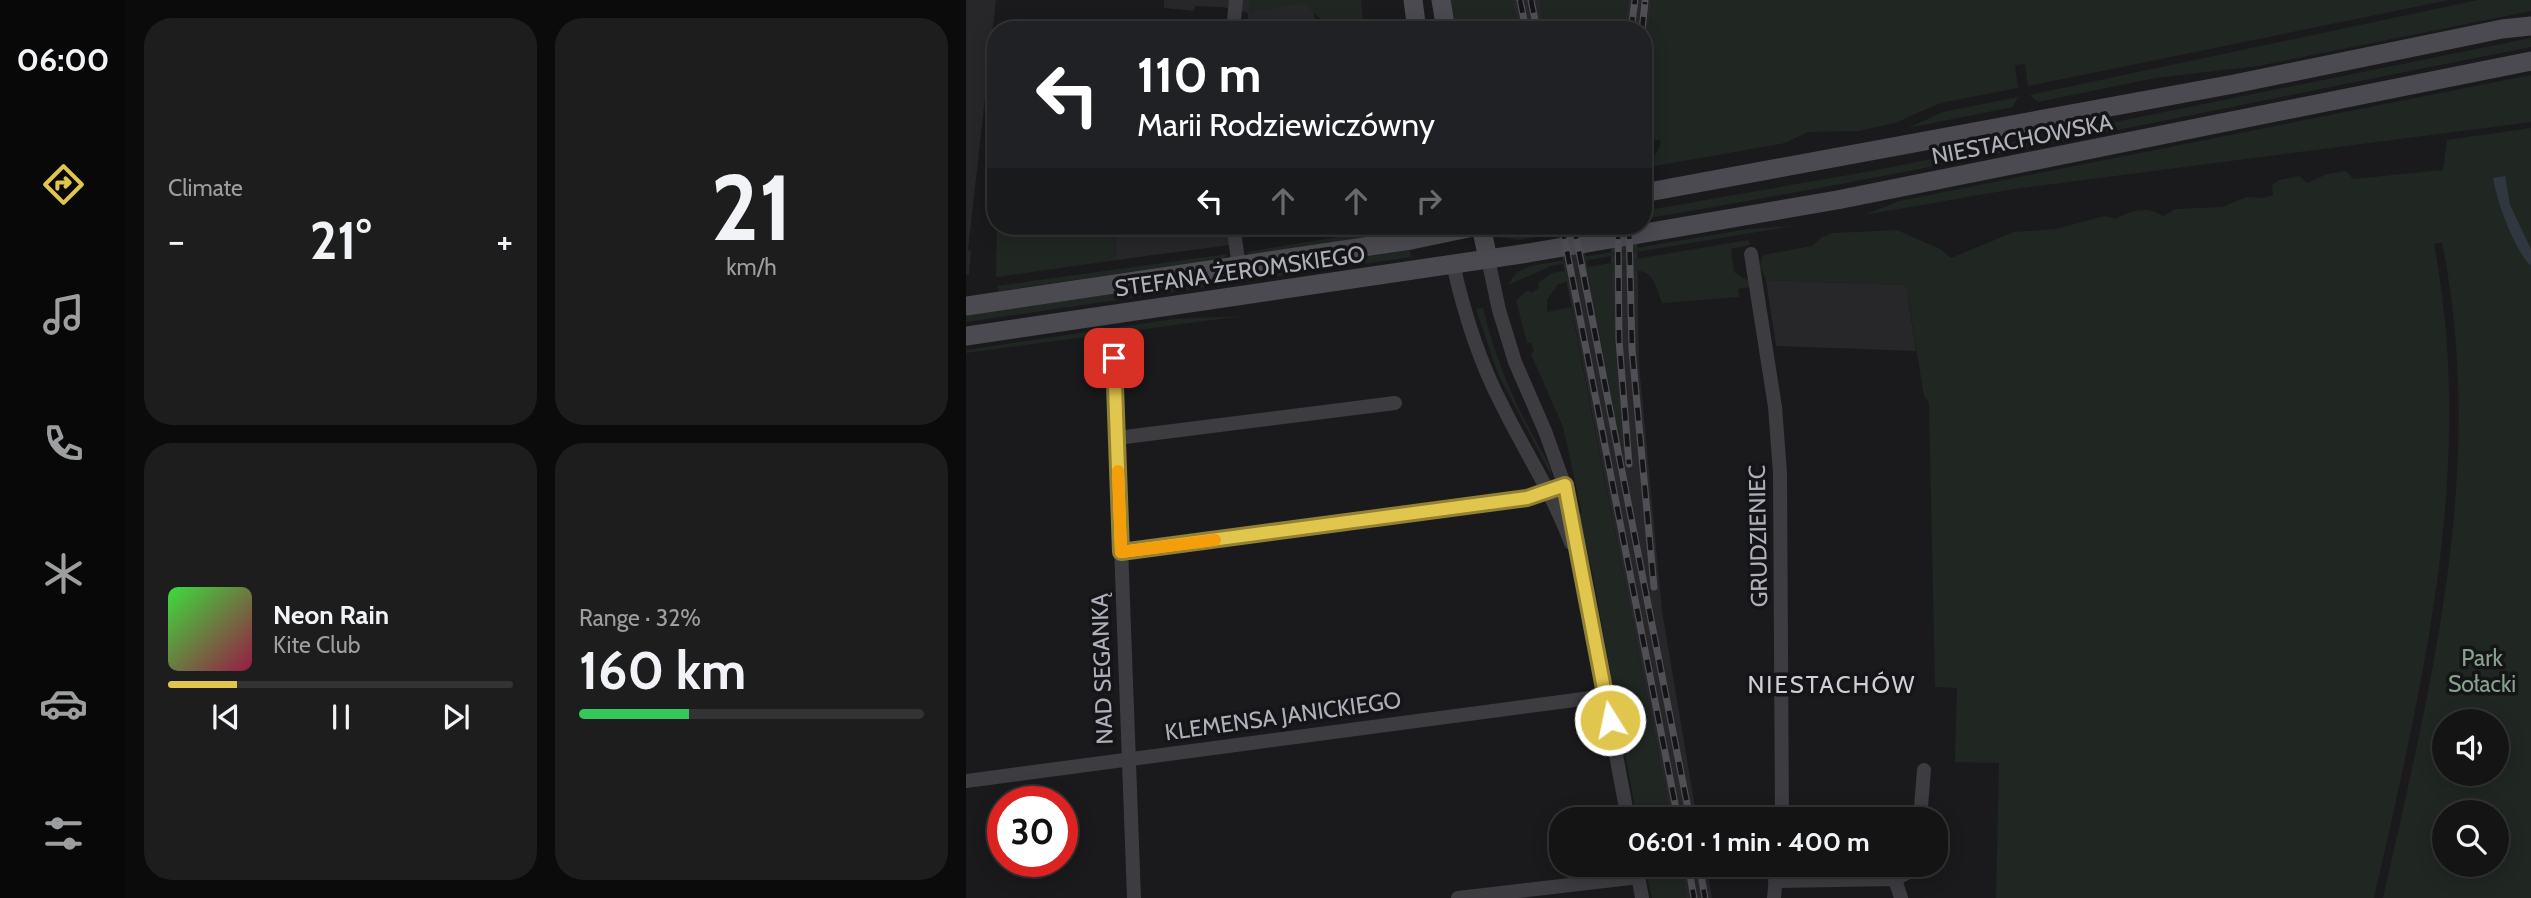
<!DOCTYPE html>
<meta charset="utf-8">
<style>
body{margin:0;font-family:Cabin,sans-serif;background:#1d1d1e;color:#f1f3f6;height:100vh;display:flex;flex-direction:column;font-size:26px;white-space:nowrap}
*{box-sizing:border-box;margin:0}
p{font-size:23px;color:#9d9ea0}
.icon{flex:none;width:38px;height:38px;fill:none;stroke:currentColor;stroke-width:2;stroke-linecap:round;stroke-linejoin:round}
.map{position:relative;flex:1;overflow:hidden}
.panel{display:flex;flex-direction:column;gap:18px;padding:18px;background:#0b0b0c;width:840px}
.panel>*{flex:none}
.top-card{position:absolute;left:21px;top:21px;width:665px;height:214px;border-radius:28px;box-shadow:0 4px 18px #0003,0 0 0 2px #333334;background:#202124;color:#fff;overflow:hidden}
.buttons{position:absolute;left:1466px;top:709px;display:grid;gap:14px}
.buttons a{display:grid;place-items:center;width:77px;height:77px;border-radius:50%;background:#141415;box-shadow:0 4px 18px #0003,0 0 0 2px #333334;font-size:35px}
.speed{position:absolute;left:21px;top:786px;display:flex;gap:14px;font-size:35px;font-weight:700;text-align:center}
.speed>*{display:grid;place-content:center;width:91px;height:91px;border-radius:50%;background:#141415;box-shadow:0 4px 18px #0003,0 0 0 2px #333334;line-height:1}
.speed .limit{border:10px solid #d22;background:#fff;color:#111}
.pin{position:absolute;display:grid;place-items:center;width:60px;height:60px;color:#fff;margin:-30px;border-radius:14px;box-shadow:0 4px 10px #0006}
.me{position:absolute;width:77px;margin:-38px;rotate:350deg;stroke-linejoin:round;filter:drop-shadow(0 0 5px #0008)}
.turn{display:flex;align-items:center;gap:24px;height:147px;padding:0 35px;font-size:32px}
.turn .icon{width:91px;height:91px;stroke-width:2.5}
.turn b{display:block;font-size:49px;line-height:60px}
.lanes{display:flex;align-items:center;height:66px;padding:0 35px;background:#0003;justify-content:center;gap:35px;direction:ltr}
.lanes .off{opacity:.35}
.big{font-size:52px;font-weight:700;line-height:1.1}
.panel .widget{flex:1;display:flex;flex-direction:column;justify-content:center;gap:10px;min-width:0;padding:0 24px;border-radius:28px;background:#1d1d1e}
.panel .dial{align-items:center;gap:0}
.dial b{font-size:91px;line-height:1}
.song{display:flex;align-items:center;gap:21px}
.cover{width:84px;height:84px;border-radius:10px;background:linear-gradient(135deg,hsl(120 70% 55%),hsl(340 70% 35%))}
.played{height:7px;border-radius:4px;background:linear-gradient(90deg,#e1c64e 20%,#333334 20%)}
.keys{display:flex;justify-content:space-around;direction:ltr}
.heat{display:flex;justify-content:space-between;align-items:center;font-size:38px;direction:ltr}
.charge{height:10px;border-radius:5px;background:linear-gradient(90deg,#34c759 32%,#333334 0)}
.panel .tiles{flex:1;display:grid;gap:18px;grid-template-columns:repeat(2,1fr)}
.trip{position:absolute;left:583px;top:807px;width:399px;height:70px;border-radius:28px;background:#141415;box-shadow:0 4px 18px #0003,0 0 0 2px #333334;font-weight:700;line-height:70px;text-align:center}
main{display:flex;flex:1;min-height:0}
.tab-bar{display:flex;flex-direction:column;width:126px;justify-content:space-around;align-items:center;background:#080808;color:#9d9ea0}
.tab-bar .icon{width:49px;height:49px}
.tab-bar .current{color:#e1c64e}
.tab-bar b{font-size:32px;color:#f1f3f6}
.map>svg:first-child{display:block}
.built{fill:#272629}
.green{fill:#202722;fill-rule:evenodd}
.water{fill:#31373f}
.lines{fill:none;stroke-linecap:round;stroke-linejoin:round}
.minor{stroke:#3c3c41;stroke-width:14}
.secondary{stroke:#4a4a50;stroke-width:19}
.rail-casing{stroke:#4f4f55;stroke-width:7}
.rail{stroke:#151517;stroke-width:4.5;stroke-dasharray:13;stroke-linecap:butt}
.route-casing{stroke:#928133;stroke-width:18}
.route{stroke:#e1c64e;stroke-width:12}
.slow{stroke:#f59e0b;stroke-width:12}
.labels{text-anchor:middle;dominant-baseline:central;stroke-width:7;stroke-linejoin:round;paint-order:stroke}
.street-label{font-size:23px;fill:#aeb0ba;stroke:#151517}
.park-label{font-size:23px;fill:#87a38d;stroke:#151517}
.neighbourhood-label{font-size:24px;letter-spacing:2px;fill:#cfcfd7;stroke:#151517}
</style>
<main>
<nav class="tab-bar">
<b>06:00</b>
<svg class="icon current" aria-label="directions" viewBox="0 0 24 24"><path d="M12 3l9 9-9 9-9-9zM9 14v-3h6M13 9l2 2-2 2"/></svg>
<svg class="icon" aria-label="music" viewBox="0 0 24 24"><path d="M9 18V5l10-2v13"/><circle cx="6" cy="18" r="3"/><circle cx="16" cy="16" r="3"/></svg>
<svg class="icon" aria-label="phone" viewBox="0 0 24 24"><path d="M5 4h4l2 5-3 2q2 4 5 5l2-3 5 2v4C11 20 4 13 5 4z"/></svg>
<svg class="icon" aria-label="climate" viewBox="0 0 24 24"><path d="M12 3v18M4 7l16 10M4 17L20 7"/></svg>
<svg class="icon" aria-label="car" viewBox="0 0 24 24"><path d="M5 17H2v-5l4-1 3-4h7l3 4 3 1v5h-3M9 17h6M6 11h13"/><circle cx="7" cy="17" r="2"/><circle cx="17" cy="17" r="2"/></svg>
<svg class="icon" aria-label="filters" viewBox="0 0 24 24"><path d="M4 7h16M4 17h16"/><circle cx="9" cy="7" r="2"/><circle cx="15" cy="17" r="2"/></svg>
</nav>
<section class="panel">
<div class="tiles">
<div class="widget"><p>Climate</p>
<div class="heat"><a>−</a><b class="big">21°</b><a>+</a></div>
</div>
<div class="widget dial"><b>21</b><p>km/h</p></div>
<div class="widget">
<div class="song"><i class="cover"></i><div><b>Neon Rain</b><p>Kite Club</p></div></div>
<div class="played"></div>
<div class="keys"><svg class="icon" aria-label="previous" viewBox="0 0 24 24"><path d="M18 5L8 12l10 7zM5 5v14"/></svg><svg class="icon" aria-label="pause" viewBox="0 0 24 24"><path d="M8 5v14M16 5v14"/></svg><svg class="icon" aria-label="next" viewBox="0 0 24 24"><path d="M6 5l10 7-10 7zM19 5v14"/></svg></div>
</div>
<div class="widget"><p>Range · 32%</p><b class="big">160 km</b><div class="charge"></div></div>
</div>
</section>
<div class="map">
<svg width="1565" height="898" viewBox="0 0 1565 898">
<rect width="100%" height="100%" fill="#1a1a1c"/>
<!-- built -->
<path class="built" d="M0 0H30L2 250 5 251 3 275H0Z
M198 0H347L349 30H282V13L257 7 229 6 228 11 198 8Z
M546 0H574L579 30H552Z
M662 0H686L677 83V30H658Z
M149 226H262L264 245 150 260Z
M590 226H614L655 453 645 270V226H671L673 364 696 611 731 819H705Z
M800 280 940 285 950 351 810 346Z
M714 865H740L746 898H720Z"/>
<!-- green -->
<path class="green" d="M283 0H395L398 30H367L337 3 283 13Z
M484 0H546L552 30H489Z
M574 0H662L658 30H579Z
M686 0H1483L1062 86 1059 64 1049 65 1052 88 974 103 929 123 892 131 842 132 819 143 677 168V162C688 159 693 151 695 140L677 139V83Z
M1512 0H1565V11L1292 66 1189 78 1072 102 1064 95Z
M1565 38V47C1269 105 975 169 677 219V211L911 170Z
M1565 75V122L1048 189 898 215 933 201Z
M1052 97 1047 107 942 128 977 112Z
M1565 128V898H1417C1466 680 1521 467 1476 242L1468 244C1510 467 1457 681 1408 898H1030L1033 763 989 762 991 688 969 687 963 403 958 396 940 285 800 280 794 266 797 255 846 246 856 237 868 233 931 230 974 249 985 258 1048 232 1089 229 1139 216 1149 219C1165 211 1181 205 1197 216L1210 209 1256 207 1281 197 1297 198 1307 195 1306 185 1313 180 1334 176 1341 183 1361 174 1380 171 1387 179 1477 170 1481 140ZM1479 721H1531V774H1479ZM1479 812H1531V864H1479Z
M31 226H149L150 260 30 277Z
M586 226H639L553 240 531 237Z
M827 226 585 266 542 285 550 273 564 266 782 229Z
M434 227 441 231 284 255 280 252Z
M783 240 784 245 765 249 768 272 783 281 784 287 772 289 773 297 696 303C685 268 682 269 645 271L657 462 623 276 592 284 581 300V312L605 307 705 819H671L626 571 612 515 616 513 597 427 565 354 568 351 565 343H561L550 300 562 290 565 293 573 288 572 283 586 273Z
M444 250 445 257 0 322V315Z
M262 254 258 258 33 291 31 286Z
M517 308C528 355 546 399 570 441 575 452 586 464 585 475L532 374 510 309Z
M276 316 0 353V350L208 319Z
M679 865H714L720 898H686Z"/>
<!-- water -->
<path class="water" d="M1539 176 1544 205 1565 249V266C1548 249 1531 202 1527 178Z"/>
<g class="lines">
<!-- minor -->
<path class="minor" d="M267 30 270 0
M267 226 273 266
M785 254 809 407 814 473 816 819
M522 259 533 310 549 362 579 431 601 492 662 819
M487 264C498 313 513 361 536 405 559 452 587 494 605 543
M148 358 151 438
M155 552 561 498 599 485
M0 781 639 696
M954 819 958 770
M670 864 676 898
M929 879 935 898
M809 881 929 879 941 873 947 864
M168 898 151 438 429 403
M492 898 673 877
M808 898 811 864"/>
<!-- secondary -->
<path class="secondary" d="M447 0 451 30
M475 0 480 30
M677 193 1268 84 1536 29 1565 26
M515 226 522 259
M0 306 445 240 512 226
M0 336 562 253 871 200 1565 61"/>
<defs>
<path id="rail" d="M554 0 560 30
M565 0 571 30
M665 30 669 0
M676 30 679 2
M596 226 712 819
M608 226 724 819
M652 226 653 340 663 464
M663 226 666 350 688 587
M722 864 728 898
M733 864 739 898"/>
</defs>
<!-- rail casing -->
<use href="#rail" class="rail-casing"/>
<!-- rail -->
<use href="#rail" class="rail"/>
</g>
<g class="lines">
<defs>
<path id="route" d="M148 358 155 552 561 498 599 485 644 720"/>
</defs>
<!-- route casing -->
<use href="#route" class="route-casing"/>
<!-- route -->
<use href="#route" class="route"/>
<!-- slow -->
<path class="slow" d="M152 471 155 552 249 540"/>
</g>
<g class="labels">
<!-- street labels -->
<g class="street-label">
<text transform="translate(1056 139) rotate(-11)">NIESTACHOWSKA</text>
<text transform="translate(274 271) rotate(-8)">STEFANA ŻEROMSKIEGO</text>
<text transform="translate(792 536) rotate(-91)">GRUDZIENIEC</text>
<text transform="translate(136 669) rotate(-92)">NAD SEGANKĄ</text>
<text transform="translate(317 716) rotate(-8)">KLEMENSA JANICKIEGO</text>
</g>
<!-- park labels -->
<g class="park-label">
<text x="1516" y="658">Park<tspan x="1516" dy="26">Sołacki</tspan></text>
</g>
<!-- neighbourhood labels -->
<g class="neighbourhood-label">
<text x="866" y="684">NIESTACHÓW</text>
</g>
</g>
</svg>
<div class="buttons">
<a><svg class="icon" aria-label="sound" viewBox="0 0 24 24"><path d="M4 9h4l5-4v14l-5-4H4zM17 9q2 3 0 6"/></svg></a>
<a><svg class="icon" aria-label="search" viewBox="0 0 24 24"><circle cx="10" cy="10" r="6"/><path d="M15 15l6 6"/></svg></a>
</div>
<div class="speed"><div class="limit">30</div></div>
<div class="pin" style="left:148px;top:358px;background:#d93025"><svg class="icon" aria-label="arrive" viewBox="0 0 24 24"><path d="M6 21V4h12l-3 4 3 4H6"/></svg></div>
<svg class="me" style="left:644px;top:720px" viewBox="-20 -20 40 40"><circle r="17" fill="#e1c64e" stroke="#fff" stroke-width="3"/><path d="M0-11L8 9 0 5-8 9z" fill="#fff"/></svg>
<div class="trip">06:01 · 1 min · 400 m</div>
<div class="top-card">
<div class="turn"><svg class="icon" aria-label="left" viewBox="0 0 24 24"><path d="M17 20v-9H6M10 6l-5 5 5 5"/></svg><div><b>110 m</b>Marii Rodziewiczówny</div></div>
<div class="lanes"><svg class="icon" aria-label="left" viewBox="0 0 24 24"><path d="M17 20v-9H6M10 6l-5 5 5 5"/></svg><svg class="icon off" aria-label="ahead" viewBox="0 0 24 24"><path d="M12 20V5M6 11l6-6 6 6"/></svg><svg class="icon off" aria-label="ahead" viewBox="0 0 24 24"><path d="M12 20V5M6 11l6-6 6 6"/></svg><svg class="icon off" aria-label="right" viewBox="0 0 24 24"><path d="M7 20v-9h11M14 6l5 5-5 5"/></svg></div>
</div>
</div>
</main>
